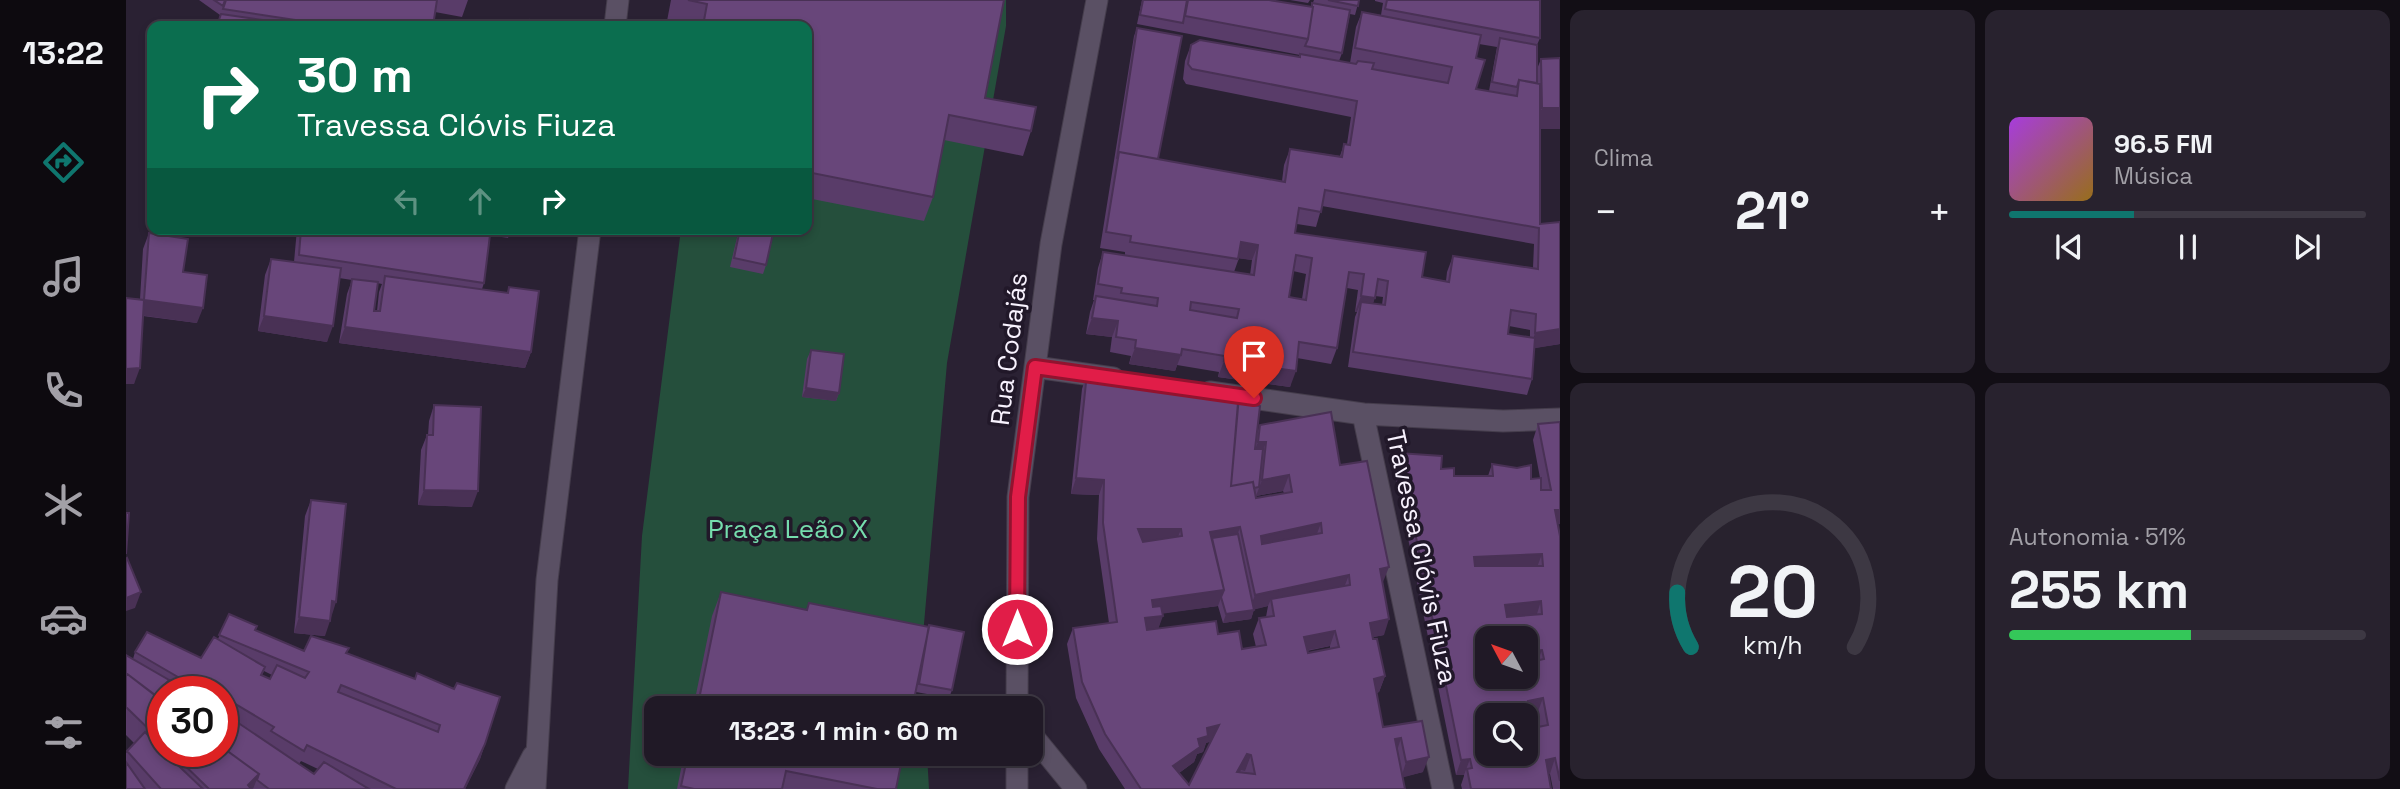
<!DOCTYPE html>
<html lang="pt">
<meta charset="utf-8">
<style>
body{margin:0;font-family:"Space Grotesk",sans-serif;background:#28222e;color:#f1f3f6;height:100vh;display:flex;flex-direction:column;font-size:26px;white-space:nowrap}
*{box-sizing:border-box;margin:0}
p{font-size:23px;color:#a2a0a7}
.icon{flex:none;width:38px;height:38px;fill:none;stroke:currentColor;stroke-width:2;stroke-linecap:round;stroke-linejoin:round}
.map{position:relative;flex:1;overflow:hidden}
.side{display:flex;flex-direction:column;gap:10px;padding:10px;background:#120e15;width:840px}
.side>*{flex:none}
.banner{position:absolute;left:21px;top:21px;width:665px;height:214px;border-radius:14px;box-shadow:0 4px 10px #0003,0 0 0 2px #3d3843;background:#0b6e4f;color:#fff;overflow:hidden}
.needle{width:46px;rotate:311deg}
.tools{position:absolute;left:1349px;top:626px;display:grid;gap:14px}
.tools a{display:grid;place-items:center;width:63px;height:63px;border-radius:14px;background:#201926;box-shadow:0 4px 10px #0003,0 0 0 2px #3d3843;font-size:35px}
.speed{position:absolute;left:21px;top:676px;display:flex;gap:14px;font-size:35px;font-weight:700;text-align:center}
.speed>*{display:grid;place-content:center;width:91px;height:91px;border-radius:50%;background:#201926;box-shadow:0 4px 10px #0003,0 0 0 2px #3d3843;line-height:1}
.speed .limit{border:10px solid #d22;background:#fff;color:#111}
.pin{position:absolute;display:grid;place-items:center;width:60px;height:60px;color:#fff;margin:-72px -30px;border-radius:50% 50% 50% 0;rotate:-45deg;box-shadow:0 0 7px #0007}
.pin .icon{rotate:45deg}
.me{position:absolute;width:77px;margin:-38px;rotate:0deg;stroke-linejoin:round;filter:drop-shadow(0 0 5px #0008)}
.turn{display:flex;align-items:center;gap:24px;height:147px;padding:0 35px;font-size:32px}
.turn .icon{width:91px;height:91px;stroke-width:2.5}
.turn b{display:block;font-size:49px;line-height:60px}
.lanes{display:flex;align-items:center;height:66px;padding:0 35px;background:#0003;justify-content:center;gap:35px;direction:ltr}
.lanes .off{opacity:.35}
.big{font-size:52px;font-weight:700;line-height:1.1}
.side .card{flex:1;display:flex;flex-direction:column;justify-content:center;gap:10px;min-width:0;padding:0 24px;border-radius:14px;background:#28222e}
.side .dial{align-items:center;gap:0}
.dial svg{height:182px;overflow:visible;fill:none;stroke:#3d3843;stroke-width:7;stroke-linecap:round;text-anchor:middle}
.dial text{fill:#f1f3f6;stroke:none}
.song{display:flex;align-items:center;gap:21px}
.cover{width:84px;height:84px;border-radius:10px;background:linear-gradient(135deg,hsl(280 70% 55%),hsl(40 70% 35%))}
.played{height:7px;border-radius:4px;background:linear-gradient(90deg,#0f766e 35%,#3d3843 35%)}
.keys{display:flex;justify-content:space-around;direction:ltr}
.heat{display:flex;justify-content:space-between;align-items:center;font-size:38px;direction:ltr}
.charge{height:10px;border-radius:5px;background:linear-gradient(90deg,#34c759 51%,#3d3843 0)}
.side .tiles{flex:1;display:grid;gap:10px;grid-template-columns:repeat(2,1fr)}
.trip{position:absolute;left:518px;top:696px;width:399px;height:70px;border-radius:14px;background:#201926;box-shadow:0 4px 10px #0003,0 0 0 2px #3d3843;font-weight:700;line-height:70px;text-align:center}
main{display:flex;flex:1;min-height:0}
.tab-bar{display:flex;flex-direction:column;width:126px;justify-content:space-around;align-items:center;background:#0d0a0f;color:#a2a0a7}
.tab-bar .icon{width:49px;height:49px}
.tab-bar .current{color:#0f766e}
.tab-bar b{font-size:32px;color:#f1f3f6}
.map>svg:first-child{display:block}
.green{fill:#254f3c}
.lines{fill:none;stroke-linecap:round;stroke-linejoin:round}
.minor-casing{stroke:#453d4c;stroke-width:23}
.minor{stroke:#5a5064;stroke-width:21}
.wall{fill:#593c69;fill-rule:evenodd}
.shaded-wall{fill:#493155}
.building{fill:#68467a;stroke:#493155;stroke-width:2;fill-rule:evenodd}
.route-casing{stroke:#92132f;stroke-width:18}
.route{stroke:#e11d48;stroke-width:12}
.labels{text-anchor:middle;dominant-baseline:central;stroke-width:7;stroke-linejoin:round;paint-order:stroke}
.street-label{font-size:26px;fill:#f8f2fe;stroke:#211829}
.park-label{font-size:26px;fill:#75ddad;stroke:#211829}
</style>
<main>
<nav class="tab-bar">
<b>13:22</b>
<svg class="icon current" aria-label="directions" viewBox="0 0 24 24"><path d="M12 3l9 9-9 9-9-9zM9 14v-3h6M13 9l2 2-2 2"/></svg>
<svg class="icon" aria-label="music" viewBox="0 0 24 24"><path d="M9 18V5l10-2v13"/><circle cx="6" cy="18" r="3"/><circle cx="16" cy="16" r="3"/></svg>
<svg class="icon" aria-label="phone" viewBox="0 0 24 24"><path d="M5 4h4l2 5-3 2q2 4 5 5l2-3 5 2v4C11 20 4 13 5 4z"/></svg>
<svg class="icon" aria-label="climate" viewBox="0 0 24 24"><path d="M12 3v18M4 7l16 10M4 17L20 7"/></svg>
<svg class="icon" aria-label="car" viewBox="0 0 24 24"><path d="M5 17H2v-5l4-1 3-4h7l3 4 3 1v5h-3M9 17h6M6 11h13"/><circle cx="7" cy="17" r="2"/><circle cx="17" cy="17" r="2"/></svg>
<svg class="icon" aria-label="filters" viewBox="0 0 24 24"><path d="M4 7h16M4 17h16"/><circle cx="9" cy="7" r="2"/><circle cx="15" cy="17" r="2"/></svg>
</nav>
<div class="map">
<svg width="1434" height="789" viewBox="0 0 1434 789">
<rect width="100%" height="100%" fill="#2a2133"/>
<!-- green -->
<path class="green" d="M585 0H880V26L821 363 797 635 781 709H530V754H801L803 789H502L516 536 555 229H681V26Z"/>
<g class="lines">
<defs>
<path id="minor" d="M489 26 492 0
M909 367 987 378
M1084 392 1237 414 1317 789
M1237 414 1377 421 1434 419
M891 709 892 497 925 244 971 0
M905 734 950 789
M891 754V789
M390 789 407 756
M409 789 421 580 464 229"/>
</defs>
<!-- minor casing -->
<use href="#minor" class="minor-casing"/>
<!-- minor -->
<use href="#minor" class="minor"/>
</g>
<!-- wall -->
<path class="wall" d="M73 0H342L336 17 309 12 307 26H91L94 15Z
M545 0H878L859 98 905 131 897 156 818 140 807 197 798 221 681 198V26H564L541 21Z
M1016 0H1143L1185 7 1188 0H1233L1229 15 1224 14 1216 53 1213 61 1224 63 1230 27 1236 12 1255 15 1257 3 1249 1V0H1414V38L1411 45V69L1415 59 1434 58V129H1414V224L1434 222V344L1408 348 1406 379 1401 395 1222 367 1229 317 1231 312H1229L1232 290 1221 288 1211 348 1205 364 1171 358 1164 387 1092 377 1093 372 1051 365 1049 371 1003 364 1005 356 984 352 986 337 960 334 964 312 968 300H967L972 268 977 252 999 255V252L974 248 1008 36 1011 28 1032 159 1156 181 1158 165 1164 149 1214 156 1218 144H1221L1225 117 1060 84 1057 79 1059 61 1065 45 1173 57 1174 55 1011 24ZM1353 44 1371 47 1363 91 1350 89V58ZM1196 206 1408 244 1407 268 1327 256 1321 272 1320 281 1296 277 1169 233 1171 224 1190 227ZM1113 258 1126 260 1124 275 1108 272ZM1167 271 1180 274 1176 299 1163 297ZM1249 296 1257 297 1256 305 1247 303ZM1383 326 1404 330V337L1382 334Z
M1164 0H1184L1182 3Z
M171 229H320L358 283 356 289 381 293 383 287 405 352 399 368 213 343 221 294 226 280 213 278 201 342 132 331 139 275 145 259 168 262ZM251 283 256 284 253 292 251 311H248Z
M326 229H385L382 238Z
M613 229H648L640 265 637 274 604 267Z
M23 233 57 272 71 323 17 316 8 384H0V298L14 299 17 249Z
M685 350 713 393 710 401 676 397 681 359Z
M961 373 1112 403 1131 433 1134 425 1214 465 1257 582 1258 635 1247 637 1259 676 1253 692 1251 693 1257 727 1296 721 1297 772 1276 777 1279 789H999L973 749 950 698 941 644 947 628 983 623 971 539 973 495 945 494 956 389ZM1157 491 1158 493 1130 498V496ZM1092 606 1097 623 1125 619 1128 609 1142 606 1140 617 1133 618 1127 634 1130 647 1116 649 1092 634 1032 629 1037 613ZM1204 646V649L1182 653 1181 651ZM1085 741 1063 785 1053 773 1068 762 1071 754 1077 752 1080 743Z
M308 405 346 507 292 505 295 450 301 435H302L303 421Z
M1412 424 1434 536V789H1427L1424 774H1422L1425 789H1336L1335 785 1338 776V775H1330L1268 469 1273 453 1315 469 1328 476H1362L1366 464 1405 479 1414 478 1407 440ZM1411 714 1414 726 1407 728 1405 715Z
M185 500 199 636 168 633 179 516Z
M595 592 680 610 683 603 803 627 826 690 823 698 790 692 786 709H567L586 616Z
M103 614 129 630 178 651 221 653 359 744 354 759 339 789H0V753L8 743 0 735V655L7 659 9 652 75 658 92 639ZM138 671 146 675 144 679 136 675ZM39 689 44 691H96V751H37V701L32 698ZM175 761 192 769 188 774 173 764Z
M558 754H777L770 789H551Z"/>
<!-- shaded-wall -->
<path class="shaded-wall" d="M1416 108H1434V129H1408Z
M1115 242 1132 245 1126 260 1109 258Z
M1235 296 1249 298 1243 314 1235 302 1231 312H1229Z
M18 300 77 308 71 323 13 315Z
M138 316 207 326 201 342 132 331Z
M966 318 992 321 986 337 960 334Z
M219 327 405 352 399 368 213 343Z
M1434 329V344L1404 349 1409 333Z
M1009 348 1055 355 1049 371 1003 364Z
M1098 361 1170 371 1164 387 1092 377Z
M14 368 8 384H0V369Z
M680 388 713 393 710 401 676 397Z
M1132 442H1140L1134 458 1126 457Z
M1163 475 1157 491 1130 496 1136 480Z
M950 478 978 480 973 495 945 494Z
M298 490 352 491 346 507 292 505Z
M1429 510H1434V524L1423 526Z
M1195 523 1189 539 1129 551 1135 536Z
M1114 527 1109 543 1083 547 1084 532Z
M1012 529H1055L1049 545H1006Z
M1416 554 1410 570 1342 573 1348 557Z
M1263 567 1257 582 1254 569Z
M1223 575 1217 590 1145 599 1142 606 1123 611 1129 595Z
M1098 590 1092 606 1020 616 1026 600Z
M15 592 9 608 0 611V598Z
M206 601 210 602 205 618Z
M1415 601 1410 617 1373 621 1379 605Z
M1128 610 1125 619 1097 623 1100 614Z
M1037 616 1031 632 1014 634 1019 618Z
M173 617 204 621 199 636 168 633Z
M1263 619 1258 635 1238 639 1244 623Z
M1209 631 1204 646 1172 652 1178 637Z
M1416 650 1410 666 1400 667V652Z
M1259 676 1253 692 1242 694 1248 679Z
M43 680 39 688 20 715 23 706Z
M1417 698 1411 714 1400 716 1402 701Z
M1093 725 1088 741 1080 743 1077 752 1071 754 1068 762 1041 782 1047 766 1072 739 1081 728Z
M1275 738 1270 754 1269 739Z
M359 744 354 759 339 789H338Z
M1121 754 1125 755 1119 771 1115 770 1106 788 1111 772Z
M1303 757 1297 772 1275 778 1280 762Z
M1429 758 1424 774 1414 776 1420 760Z
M1344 759 1338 775H1330L1335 760Z
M133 774 127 789H120L122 785Z"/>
<!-- building -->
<path class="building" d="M88 0H99L97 6Z
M100 0H311L307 26H209L97 9Z
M562 0H878L859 98 910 107 905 131 823 115 807 197 681 172V26H577L581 4Z
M1017 0H1061L1057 23 1014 15Z
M1062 0H1143L1187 7 1182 39 1059 16Z
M1202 0H1233L1232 6Z
M1261 0H1414V38L1259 9Z
M1186 3 1224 10 1216 53 1179 46 1182 39 1187 7H1186Z
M1236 12 1355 35 1350 58 1359 60 1350 89 1391 96 1393 80 1414 84V224L1434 222V329L1409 333 1410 314 1385 310 1382 334 1409 338 1406 379 1227 352 1235 302 1259 305 1262 281 1252 279 1249 298 1235 296 1238 274 1223 272 1211 348 1173 342 1170 371 1098 361 1099 356 1056 349 1055 355 1009 348 1010 340 990 337 992 321 966 318 970 296 1031 306 1032 298 995 293 996 288 972 284 977 252 1128 275 1132 245 1115 242 1112 259 1004 242 1005 236 980 232 993 152 1159 182 1164 149 1216 157 1218 144 1224 145 1231 101 1066 69 1062 64 1065 45 1074 40 1174 57V54L1230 64 1232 61 1248 63 1246 69 1322 83 1326 67 1229 48ZM1199 190 1413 228 1412 269 1327 256 1323 282 1296 277 1300 252 1169 233 1173 208 1195 212ZM1170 255 1186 258 1180 300 1163 297ZM1065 302 1113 309 1111 318 1064 310Z
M95 14 137 20 135 26H91Z
M404 20 446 26H403Z
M1011 28 1056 36 1032 159 993 152 991 159Z
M1374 38 1411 45V83L1393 80 1391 87 1366 82Z
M1434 58V108H1416L1415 59Z
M175 229H320L364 235 358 283 173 255Z
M614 229H648L640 265 608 258Z
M23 233 62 239 57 272 81 275 77 308 18 300Z
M145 259 215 268 207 326 138 316Z
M259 276 382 293 383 287 413 291 405 352 219 327 226 279 252 282 248 311H254Z
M0 298 18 300 14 368 0 369Z
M685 350 718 354 713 393 680 388Z
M961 373 1113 396 1105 486 1127 482 1130 498 1166 492 1163 475 1136 480 1140 442H1132L1134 425 1205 412 1214 465 1241 461 1263 567 1254 569 1263 619 1244 623 1247 639H1251L1259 676 1248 679 1257 727 1296 721 1303 757 1280 762 1275 738 1269 739 1279 789H1015L979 734 956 682 947 628 991 622 977 523 978 480 950 478ZM1195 523 1196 533 1136 544 1135 536ZM1114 527 1129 595 1223 575 1224 585 1145 599 1148 616 1133 618 1140 645 1116 649 1113 631 1092 634 1090 621 1021 630 1019 618 1037 616 1035 606 1027 607 1026 600 1098 590 1084 532ZM1012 529H1055L1056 536 1017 542ZM1209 631 1213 647 1182 653 1178 637ZM1093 725 1063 785 1047 766 1074 747 1072 739 1082 736 1081 728ZM1121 754 1125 755 1129 774 1111 772Z
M1112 403 1134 406 1129 449H1137L1133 487 1128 488 1127 482 1105 486Z
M308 405 355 407 352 491 298 490 301 435H307Z
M1434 422V510H1429L1434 536V781L1429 758 1420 760 1425 789H1345L1341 769 1346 768 1344 759 1335 760 1273 453 1316 456 1315 469 1328 468V476H1367L1366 464 1391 468 1405 465V479L1415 478V490H1425L1412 424ZM1416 554 1417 566H1349L1348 557ZM1415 601 1416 614 1381 617 1379 605ZM1362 639H1400V652L1416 650 1418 659 1400 663V677H1362ZM1417 698 1422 725 1407 728 1402 701ZM1362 716H1400V754H1362Z
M185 500 220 504 210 602 206 601 204 621 173 617Z
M0 513H3L0 554Z
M1112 534 1128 610 1100 614 1095 597 1098 590 1086 538Z
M1 558 15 592 0 598V559Z
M595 592 681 610 683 603 803 627 786 709H571Z
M103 614 131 626 129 630 178 651 185 636 223 648 220 653 289 679 291 673 328 689 331 683 374 697 359 744 338 789H270L181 745 178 751 145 731 148 727 96 696V691H76L9 652 21 632 75 658 88 637 139 667 135 675 144 679 151 665 179 678 183 672 93 635ZM215 685 314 725 312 732 212 692Z
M803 625 838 632 826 690 793 684Z
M0 655 43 680 30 696 0 673Z
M0 673 37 701V743L0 707Z
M96 712 188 774 198 762 243 789H143L131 780 133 774 100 750 97 754 93 751H96Z
M19 732 37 751 77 789H35L1 751Z
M100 750 133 774 122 785 125 789H83L44 751H89L95 757Z
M562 754H777L770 789H751L660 771 656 789H568L555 786Z
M0 762 19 789H0Z"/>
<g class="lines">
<defs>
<path id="route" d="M891 629 892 497 909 367 1128 398"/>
</defs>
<!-- route casing -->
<use href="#route" class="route-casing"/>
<!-- route -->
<use href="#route" class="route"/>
</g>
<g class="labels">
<!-- street labels -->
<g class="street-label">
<text transform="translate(883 349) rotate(-83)">Rua Codajás</text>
<text transform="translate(1296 557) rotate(78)">Travessa Clóvis Fiuza</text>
</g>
<!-- park labels -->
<g class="park-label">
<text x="662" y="529">Praça Leão X</text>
</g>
</g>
</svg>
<div class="tools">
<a><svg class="needle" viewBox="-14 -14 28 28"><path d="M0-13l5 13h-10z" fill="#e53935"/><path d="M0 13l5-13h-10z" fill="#a2a0a7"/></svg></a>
<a><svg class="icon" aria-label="search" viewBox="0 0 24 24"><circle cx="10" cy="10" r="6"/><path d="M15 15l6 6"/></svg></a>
</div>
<div class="speed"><div class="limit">30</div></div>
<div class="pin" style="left:1128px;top:398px;background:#d93025"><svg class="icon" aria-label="arrive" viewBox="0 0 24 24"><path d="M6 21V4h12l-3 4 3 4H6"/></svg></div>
<svg class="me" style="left:891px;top:629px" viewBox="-20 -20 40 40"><circle r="17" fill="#e11d48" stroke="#fff" stroke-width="3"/><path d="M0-11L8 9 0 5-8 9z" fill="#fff"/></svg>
<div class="trip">13:23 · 1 min · 60 m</div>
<div class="banner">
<div class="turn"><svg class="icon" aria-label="right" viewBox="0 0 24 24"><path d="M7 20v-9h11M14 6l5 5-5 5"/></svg><div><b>30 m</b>Travessa Clóvis Fiuza</div></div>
<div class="lanes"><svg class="icon off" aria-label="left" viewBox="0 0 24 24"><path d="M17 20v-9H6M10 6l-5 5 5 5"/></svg><svg class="icon off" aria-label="ahead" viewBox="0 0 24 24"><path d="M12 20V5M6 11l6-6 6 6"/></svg><svg class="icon" aria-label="right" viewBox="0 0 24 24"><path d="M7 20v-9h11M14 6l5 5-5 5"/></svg></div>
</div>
</div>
<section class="side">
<div class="tiles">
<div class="card"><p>Clima</p>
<div class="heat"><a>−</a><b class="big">21°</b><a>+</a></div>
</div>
<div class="card">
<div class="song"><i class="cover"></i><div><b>96.5 FM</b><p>Música</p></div></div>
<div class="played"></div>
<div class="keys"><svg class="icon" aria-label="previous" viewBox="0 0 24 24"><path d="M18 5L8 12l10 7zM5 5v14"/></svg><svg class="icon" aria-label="pause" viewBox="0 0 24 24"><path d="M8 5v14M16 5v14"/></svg><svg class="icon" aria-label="next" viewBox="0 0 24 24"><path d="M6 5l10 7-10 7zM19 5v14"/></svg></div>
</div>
<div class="card dial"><svg viewBox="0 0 100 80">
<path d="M14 69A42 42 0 1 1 86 69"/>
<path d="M14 69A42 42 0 0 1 8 45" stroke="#0f766e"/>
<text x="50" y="56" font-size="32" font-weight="700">20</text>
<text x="50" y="72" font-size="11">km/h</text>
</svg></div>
<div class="card"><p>Autonomia · 51%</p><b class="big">255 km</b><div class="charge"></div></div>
</div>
</section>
</main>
